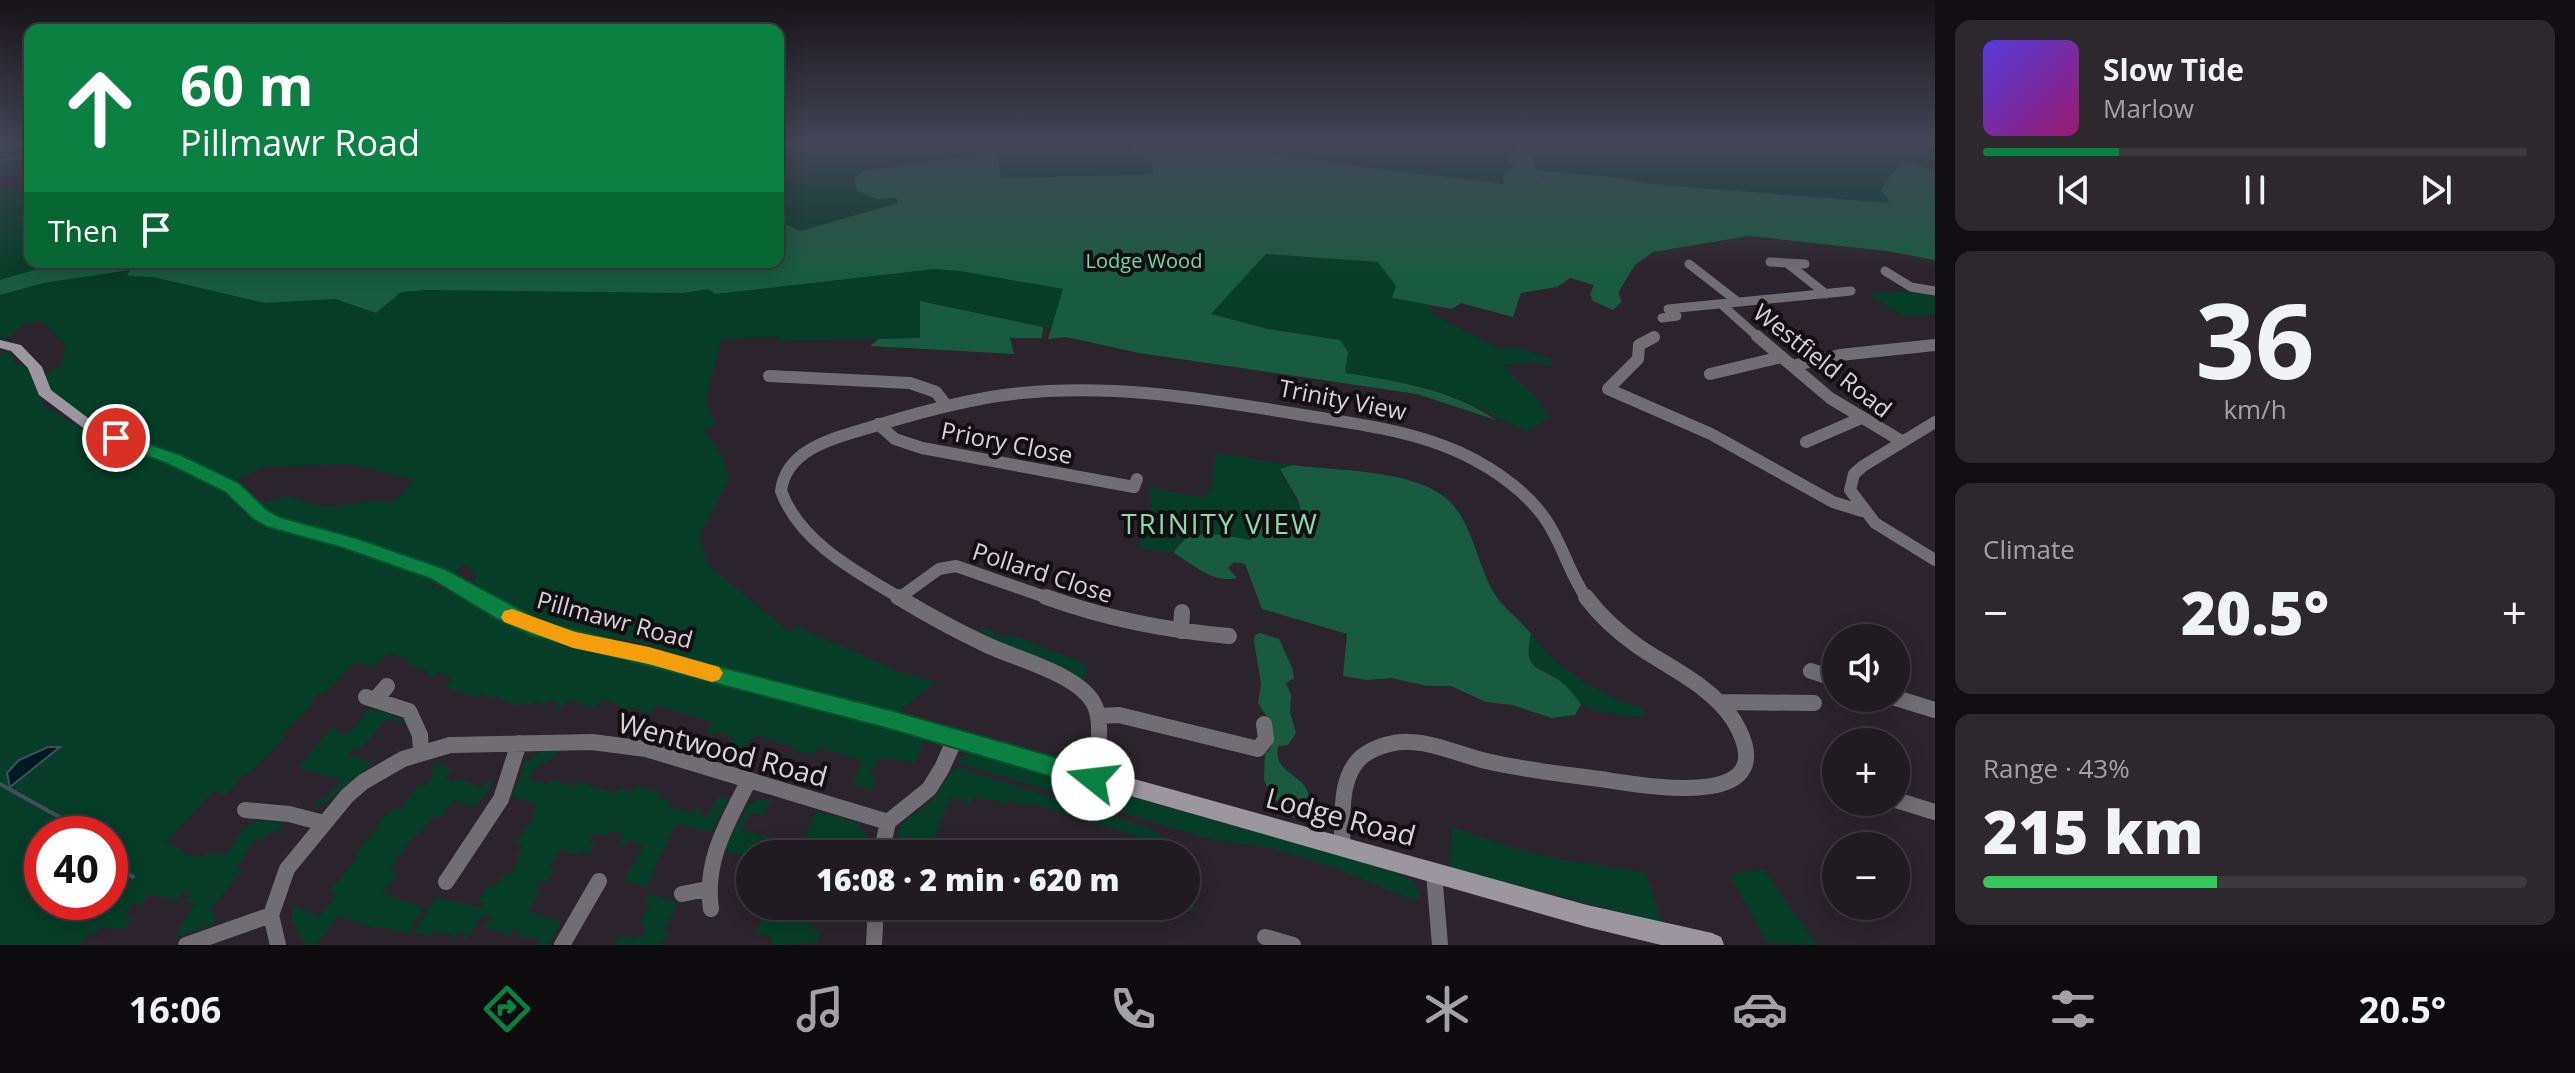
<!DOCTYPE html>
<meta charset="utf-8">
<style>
body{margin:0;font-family:"Open Sans",sans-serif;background:#2d282e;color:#f1f3f6;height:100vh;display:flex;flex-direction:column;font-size:30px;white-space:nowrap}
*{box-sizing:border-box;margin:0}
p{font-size:26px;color:#a2a1a5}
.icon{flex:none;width:44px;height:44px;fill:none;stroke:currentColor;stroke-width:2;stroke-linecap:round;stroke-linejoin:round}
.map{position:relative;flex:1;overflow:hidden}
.sheet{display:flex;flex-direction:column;gap:20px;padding:20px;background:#120f12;width:640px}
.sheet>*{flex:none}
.guide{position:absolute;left:24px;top:24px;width:760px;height:244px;border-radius:16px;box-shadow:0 4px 20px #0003,0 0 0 2px #3d393f;background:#0b8043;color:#fff;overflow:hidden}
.controls{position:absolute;left:1822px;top:624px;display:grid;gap:16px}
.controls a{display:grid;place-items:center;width:88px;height:88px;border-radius:50%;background:#201b21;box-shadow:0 4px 20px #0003,0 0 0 2px #3d393f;font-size:40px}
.speed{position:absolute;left:24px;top:816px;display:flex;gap:16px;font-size:40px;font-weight:700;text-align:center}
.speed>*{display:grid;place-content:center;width:104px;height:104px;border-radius:50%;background:#201b21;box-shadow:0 4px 20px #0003,0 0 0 2px #3d393f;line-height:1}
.speed .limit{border:12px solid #d22;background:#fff;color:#111}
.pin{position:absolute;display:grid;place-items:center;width:68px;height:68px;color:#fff;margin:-34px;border:4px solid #fff;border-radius:50%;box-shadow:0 2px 8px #0007}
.me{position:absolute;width:88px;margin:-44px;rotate:286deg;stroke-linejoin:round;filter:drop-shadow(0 0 6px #0008)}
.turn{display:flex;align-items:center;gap:28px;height:168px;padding:0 24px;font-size:36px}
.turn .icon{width:104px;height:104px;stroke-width:2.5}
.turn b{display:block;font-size:56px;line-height:68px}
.then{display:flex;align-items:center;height:76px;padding:0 24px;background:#0003;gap:16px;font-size:30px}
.big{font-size:60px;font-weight:800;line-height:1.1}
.sheet .card{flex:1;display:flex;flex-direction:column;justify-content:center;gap:12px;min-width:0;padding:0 28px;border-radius:16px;background:#2d282e}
.sheet .dial{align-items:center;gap:0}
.dial b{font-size:104px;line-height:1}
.song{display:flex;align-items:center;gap:24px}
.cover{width:96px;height:96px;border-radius:12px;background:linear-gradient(135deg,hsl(250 70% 55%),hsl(320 70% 35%))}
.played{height:8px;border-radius:4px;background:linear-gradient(90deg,#0b8043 25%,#3d393f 25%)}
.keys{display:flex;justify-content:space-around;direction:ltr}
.heat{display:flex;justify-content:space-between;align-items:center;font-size:44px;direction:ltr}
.charge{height:12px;border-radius:6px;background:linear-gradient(90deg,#34c759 43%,#3d393f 0)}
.trip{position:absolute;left:736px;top:840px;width:464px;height:80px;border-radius:40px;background:#201b21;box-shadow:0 4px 20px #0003,0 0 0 2px #3d393f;font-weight:800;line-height:80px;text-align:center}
.menu{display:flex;height:128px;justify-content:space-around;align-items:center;background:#0d0b0d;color:#a2a1a5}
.menu .icon{width:56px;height:56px}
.menu .selected{color:#0b8043}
.menu b{font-size:36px;color:#f1f3f6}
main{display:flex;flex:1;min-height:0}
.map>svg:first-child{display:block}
.green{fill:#053d28;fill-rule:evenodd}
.forest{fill:#195b40}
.water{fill:#001923;stroke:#405059;stroke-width:2}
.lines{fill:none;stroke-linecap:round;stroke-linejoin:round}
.stream-far1{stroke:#405059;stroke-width:2}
.stream{stroke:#405059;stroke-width:4}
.street-far2{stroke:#716e73;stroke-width:9}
.street-far1{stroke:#716e73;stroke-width:12}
.street{stroke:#716e73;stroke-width:16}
.secondary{fill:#9c969e;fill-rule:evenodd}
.route{fill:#0b8043;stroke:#07532c;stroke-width:2}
.slow{fill:#f59e0b}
.labels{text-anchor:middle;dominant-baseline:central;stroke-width:8;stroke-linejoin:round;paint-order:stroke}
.far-park-label{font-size:20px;fill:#6adda9;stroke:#120e12}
.street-label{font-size:24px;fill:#d7d2d8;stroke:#120e12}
.quarter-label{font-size:28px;letter-spacing:2px;fill:#8bd8ab;stroke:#120e12}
.near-street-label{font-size:28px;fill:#d7d2d8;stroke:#120e12}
</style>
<main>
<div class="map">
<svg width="1935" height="945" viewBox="0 0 1935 945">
<rect width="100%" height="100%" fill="#2b242c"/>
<!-- green -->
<path class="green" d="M6 141H30V170L0 175V143Z
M778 141H1186L1129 145 1152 165 1153 173 1140 175 1000 178 997 153 909 166 877 199 896 198 898 203 800 231 788 225H778Z
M1204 141H1521L1506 184 1332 163Z
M1544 141H1802L1825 145 1834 141H1935V171L1901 162 1881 189 1891 203 1650 184 1619 178 1535 170 1532 156Z
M30 186V262H74L44 267 0 280V190Z
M1266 254 1378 262 1396 286 1393 298 1429 305 1431 313 1499 349 1514 346 1551 359 1553 366 1529 362 1502 365 1536 397 1548 418 1527 432C1509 424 1494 415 1477 407 1436 386 1389 380 1344 373L1340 340 1268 329 1210 315Z
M131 269 128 276 153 277 265 303 335 299 375 313 401 292 427 290 683 293 708 289 715 294 935 269 960 271 1064 289 1052 329 921 301 920 338 781 341 780 337 721 339 706 401 715 425 703 430 723 457 729 479 699 536 708 565 788 631 797 626 899 672 936 682 898 712 792 690 637 643 535 621 478 588 471 568 463 565 453 574 400 554 280 517 261 505 286 495C301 502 319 508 336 507 357 504 373 499 394 502L416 480 351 464 263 467 237 480C210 469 183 457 156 446 119 431 57 417 44 374L61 366 66 345 42 322 24 323 11 336 0 340V295L44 283Z
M1914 291 1935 296V315H1902L1868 294Z
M10 352 14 356 13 362 28 367 44 406 90 433 196 476 234 499 243 513 265 528 331 545 434 580 432 588 446 590 514 625 556 640 634 656 924 740 915 763 881 757 869 772 875 776 872 791 853 785 863 760 818 747 814 755 796 750 794 755 791 754 794 746 755 735 741 752 736 751 739 744 731 742 734 737 715 731 711 736 706 734 713 722 657 706 651 714 630 707 627 710 604 698 595 708 568 700 560 710 554 708 557 703 548 700 544 705 534 701 530 705 520 702 516 706 494 696 491 698 480 694 477 698 446 687 453 677 438 672 433 677 426 674 427 671 407 664 410 660 389 653 374 667 355 662 324 694 318 693 310 701 314 703 281 736 285 738 248 775 245 774 225 795 214 791 165 843 183 849 180 853 203 857 206 853 227 854C247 823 244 819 283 822L276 833 267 832 263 839 256 838 237 868 243 869 210 911 216 913 212 925 173 938 195 904 186 902 191 894 182 893 175 901H172L173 898 148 895 142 904H132L126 913 127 916 133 917 124 929 102 927 98 932 87 935 82 945H0V355ZM42 834H110V902H42Z
M1216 453 1292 465 1280 470 1303 514 1278 517 1254 531 1251 540 1226 537 1179 543 1174 553 1138 548 1152 506 1149 487 1204 498 1211 488Z
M983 628 1006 638 1009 634 1088 665 1084 681 979 632Z
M1531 634C1557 671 1600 695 1644 709L1643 716C1625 716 1596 714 1581 703 1574 699 1570 689 1564 684 1541 664 1522 674 1531 634Z
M370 709 394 715 405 724 386 719 360 750 354 748 348 755 373 763 326 802 311 807 317 800 326 799 342 780 300 769 303 761 331 729 347 735Z
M542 751H561L546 763 541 762 528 779 548 785 551 780 574 787 578 781 616 794 620 789 632 792 636 785 660 793 658 798 670 800 667 807 693 813 696 808 702 809 700 815 707 817 718 797 728 800 711 833 676 824 646 887 624 880 644 845 628 840 625 846 619 844 623 835 610 831 607 835 594 834 589 842 595 844 589 853 580 851 578 855 560 850 549 868 555 871 546 882 539 881 535 888 540 890 527 911 561 922 548 945H536L539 939 527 935 524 939 519 937 520 931 513 929 510 935 484 928 491 917 483 914 467 939 463 938 466 933 460 931 456 937 434 930 430 936 414 932 436 897 481 908 485 903 479 900 489 885 495 887 504 875 509 876 521 859 516 857 523 846 516 843 536 814 532 812 537 805 512 797 526 761Z
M965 755H981L1385 868 1414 882 1421 897 1411 899 1336 868 1269 847 1213 840 956 762Z
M435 763 452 769 444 779 452 782 456 778 483 788 493 775 490 788 475 807 454 800 440 818 433 816 418 835 415 834 390 869 398 873 382 894 424 907 407 934 378 926 376 929 338 916 316 945H305L292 920V910L297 908 320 916 336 896 329 892 358 858 354 856 378 827 376 825 394 808 399 809 420 785 425 786 436 771 430 769Z
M959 768 1148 828C1163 837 1201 853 1201 874 1201 887 1195 901 1192 913L1168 906H1186V854H1165L1160 848 1151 852 1152 848 1146 846V839L1030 803 1028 807 1009 800 1008 804 974 797 971 803 951 797 927 854H916L904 849 897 834 902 823 932 801 954 769Z
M763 799 771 800 763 815 750 812 741 830 801 846 815 812C836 817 870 819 869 846L837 838 834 844H820L816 853 819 854H750V858L724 850 748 805Z
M1452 827 1510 847 1558 859 1645 872 1663 923 1450 868Z
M1756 870H1764L1817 945 1767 943 1730 875Z
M649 893 673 901 677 907 664 930 668 932 661 945H614L619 935 633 939 635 935 642 937 646 928 640 923 650 904 644 902Z
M763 906H817L808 928 820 931 816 943 776 945 770 942 771 937 752 931 758 930 766 913 762 911Z"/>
<!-- forest -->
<path class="forest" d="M1204 141 1332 163 1505 184 1502 178 1512 167 1507 161 1521 141H1544L1532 156 1536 170 1619 178 1650 184 1890 203 1881 189 1902 161 1935 171V260L1887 251 1749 236 1653 252 1635 265 1618 293 1622 301 1613 310 1593 301 1590 294 1594 285 1570 278 1557 287 1521 293 1513 317 1461 303 1452 309 1392 298 1396 286 1378 262 1266 254 1211 314 1268 329 1340 340 1348 352 1345 373C1397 381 1451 389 1496 420L1417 394 1139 353 1066 337 1048 339 1063 289 960 271 935 269 715 294 708 289 683 293 427 290 401 292 376 313 335 299 265 303 153 277 127 276 130 270 44 283 0 295V280L44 267 74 262H778V225H788L800 231 898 203 896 198 877 199 857 191 854 179 862 171 997 153 1001 178 1140 175 1153 173 1152 165 1128 145Z
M920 301 1043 327 1042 338H1010L1014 354 870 346 879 339 920 338Z
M1292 465C1336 471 1405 469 1442 495 1472 516 1476 563 1494 593 1503 608 1520 619 1531 634 1522 672 1539 665 1563 683 1569 688 1575 697 1581 704L1575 715 1552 718 1512 705 1486 702 1451 686H1428L1391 678 1366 680 1343 676 1347 634 1262 609 1245 564 1234 562 1228 568 1237 578C1211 583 1196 566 1174 553 1189 523 1224 537 1251 540L1259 522 1302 514 1298 500 1280 469Z
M1260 633 1279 639 1292 667 1294 678 1286 683 1291 695 1290 712 1296 733 1288 745 1278 746C1274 766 1289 771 1301 782 1306 786 1308 794 1311 799L1305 815 1297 819 1287 814 1269 791 1264 780 1265 754C1282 740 1268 717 1258 703L1261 684 1254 641 1255 635Z"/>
<!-- water -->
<path class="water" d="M48 747H60L10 787 7 773 19 760Z"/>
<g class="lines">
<!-- stream-far1 -->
<path class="stream-far1" d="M1532 141 1518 157 1521 170 1542 181
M0 143 6 141
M0 160 30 156"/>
<!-- stream -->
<path class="stream" d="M0 784 90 834
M110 862 133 877"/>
<!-- street-far2 -->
<path class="street-far2" d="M1770 262 1805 264
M1787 263 1826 294
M1689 264 1738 302
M1885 271 1911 287 1935 291
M1721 304 1759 338
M1662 318 1677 316 1668 309 1851 291
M1651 338 1654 337"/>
<!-- street-far1 -->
<path class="street-far1" d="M1757 336 1830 398 1903 442
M1654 337 1639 345 1638 359 1608 389 1711 434 1833 502 1862 511
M1792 366 1840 355 1935 345
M1710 374 1781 357
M769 376 910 383 936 392 946 405
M1935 422 1863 466 1854 474 1850 490 1875 523 1935 560
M878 424 895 439 922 448 1134 487 1137 479
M1806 442 1859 419
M899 598 939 569 956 566 1051 599
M902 599C857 572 800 543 781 491 786 449 834 438 868 428 910 415 953 403 997 396 1099 381 1202 398 1303 415 1356 424 1411 430 1461 453 1495 469 1534 496 1552 530 1565 553 1572 578 1587 599"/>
<!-- street -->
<path class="street" d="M898 597C926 614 955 630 985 644 1015 659 1081 674 1095 706 1104 728 1096 756 1093 779
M1046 597C1108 619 1164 630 1229 636
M1181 631 1182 612
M1811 671 1836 679
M366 697 409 711 420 735 421 752
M1896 698 1935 710
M375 700 387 686
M1720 702 1814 703
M1099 716 1119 715 1258 749 1266 739 1264 724
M1896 800 1935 812
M245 810 289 814 324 823
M1342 846C1343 817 1338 774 1364 755 1377 746 1395 741 1410 742 1436 743 1461 755 1486 761 1524 770 1562 774 1600 779 1642 785 1789 814 1734 721 1713 687 1670 668 1639 647 1619 633 1601 617 1586 597
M881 854 888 822 929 789 942 768 955 739
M1434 873 1440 945
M446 882 501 799 519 743
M682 894 707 889
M711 909C704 860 727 824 748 782
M1265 937 1293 945
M186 945 271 915
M278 945 271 915 287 869 347 796 363 782 403 759 450 745 592 742 646 749 888 822
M562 945 599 881
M874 945 876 906"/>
<!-- secondary -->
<path class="secondary" d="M0 340 21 345 42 367 51 390 100 427 205 466 241 485 266 510 280 518 355 539 444 569 540 622 890 711 1587 905 1712 933 1721 937 1724 945H1661L1587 927 890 727 528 633 432 579 344 548 268 526 254 518 229 493 193 474 90 433 39 395 28 368 11 351 0 348Z"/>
</g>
<!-- sky -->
<linearGradient id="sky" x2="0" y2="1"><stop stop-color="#181418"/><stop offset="0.52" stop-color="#444556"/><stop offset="1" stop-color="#444556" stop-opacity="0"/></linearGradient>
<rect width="1935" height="273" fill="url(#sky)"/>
<!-- route -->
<path class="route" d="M116 433 181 455 239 483 267 510 280 517 356 538 445 569 543 622 890 710 1093 768 1101 771 1105 779 1101 786 1093 789 890 729 531 635 497 619 431 579 343 548 267 527 253 519 225 492 168 464 110 442 107 438Z"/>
<!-- slow -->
<path class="slow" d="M512 609 575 632 649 647 719 667 723 673 719 680 712 682 649 664 573 648 504 622 501 617 504 611Z"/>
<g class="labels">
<!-- far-park labels -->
<g class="far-park-label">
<text x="1144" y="260">Lodge Wood</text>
</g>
<!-- street labels -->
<g class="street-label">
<text transform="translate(1823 360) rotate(38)">Westfield Road</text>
<text transform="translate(1343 399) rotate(11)">Trinity View</text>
<text transform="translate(1007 442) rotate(11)">Priory Close</text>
<text transform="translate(1043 572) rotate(18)">Pollard Close</text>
<text transform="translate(615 619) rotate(15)">Pillmawr Road</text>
</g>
<!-- quarter labels -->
<g class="quarter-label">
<text x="1220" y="523">TRINITY VIEW</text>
</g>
<!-- near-street labels -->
<g class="near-street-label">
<text transform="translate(723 749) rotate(15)">Wentwood Road</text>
<text transform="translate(1341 816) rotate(15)">Lodge Road</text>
</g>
</g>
</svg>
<div class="controls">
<a><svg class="icon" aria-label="sound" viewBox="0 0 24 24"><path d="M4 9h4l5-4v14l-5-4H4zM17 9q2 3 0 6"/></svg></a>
<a>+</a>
<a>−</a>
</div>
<div class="speed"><div class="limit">40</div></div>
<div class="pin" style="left:116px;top:438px;background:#d93025"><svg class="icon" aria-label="arrive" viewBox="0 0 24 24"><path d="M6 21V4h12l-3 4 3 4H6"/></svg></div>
<svg class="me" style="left:1093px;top:779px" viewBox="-20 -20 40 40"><circle r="19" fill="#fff"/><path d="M0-13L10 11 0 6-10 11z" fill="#0b8043"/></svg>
<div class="trip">16:08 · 2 min · 620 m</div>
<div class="guide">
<div class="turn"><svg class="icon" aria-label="ahead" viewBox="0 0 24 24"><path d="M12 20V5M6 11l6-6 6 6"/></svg><div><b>60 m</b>Pillmawr Road</div></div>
<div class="then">Then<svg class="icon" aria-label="arrive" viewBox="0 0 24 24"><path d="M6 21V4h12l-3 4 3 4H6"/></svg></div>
</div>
</div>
<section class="sheet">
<div class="card">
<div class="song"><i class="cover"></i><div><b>Slow Tide</b><p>Marlow</p></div></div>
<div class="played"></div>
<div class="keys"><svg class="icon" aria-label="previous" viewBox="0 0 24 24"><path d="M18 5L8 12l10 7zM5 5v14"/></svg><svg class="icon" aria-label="pause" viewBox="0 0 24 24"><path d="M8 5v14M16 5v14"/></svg><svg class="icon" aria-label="next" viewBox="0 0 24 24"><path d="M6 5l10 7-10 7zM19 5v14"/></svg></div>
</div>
<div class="card dial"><b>36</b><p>km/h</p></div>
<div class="card"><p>Climate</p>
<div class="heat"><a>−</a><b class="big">20.5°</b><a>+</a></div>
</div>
<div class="card"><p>Range · 43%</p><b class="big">215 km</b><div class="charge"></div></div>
</section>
</main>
<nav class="menu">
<b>16:06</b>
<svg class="icon selected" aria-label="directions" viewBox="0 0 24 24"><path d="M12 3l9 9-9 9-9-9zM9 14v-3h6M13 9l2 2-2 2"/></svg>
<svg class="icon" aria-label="music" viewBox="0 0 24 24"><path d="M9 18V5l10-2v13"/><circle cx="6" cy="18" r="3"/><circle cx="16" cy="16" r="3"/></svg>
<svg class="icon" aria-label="phone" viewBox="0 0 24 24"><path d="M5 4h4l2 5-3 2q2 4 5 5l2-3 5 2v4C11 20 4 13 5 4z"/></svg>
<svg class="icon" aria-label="climate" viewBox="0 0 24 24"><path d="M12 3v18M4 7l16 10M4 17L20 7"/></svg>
<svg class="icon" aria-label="car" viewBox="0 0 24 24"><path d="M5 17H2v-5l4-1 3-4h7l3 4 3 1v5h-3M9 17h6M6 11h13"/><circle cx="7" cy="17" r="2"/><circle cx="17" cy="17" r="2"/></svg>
<svg class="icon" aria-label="filters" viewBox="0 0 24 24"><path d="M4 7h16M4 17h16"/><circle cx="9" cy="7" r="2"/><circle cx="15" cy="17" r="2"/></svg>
<b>20.5°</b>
</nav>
